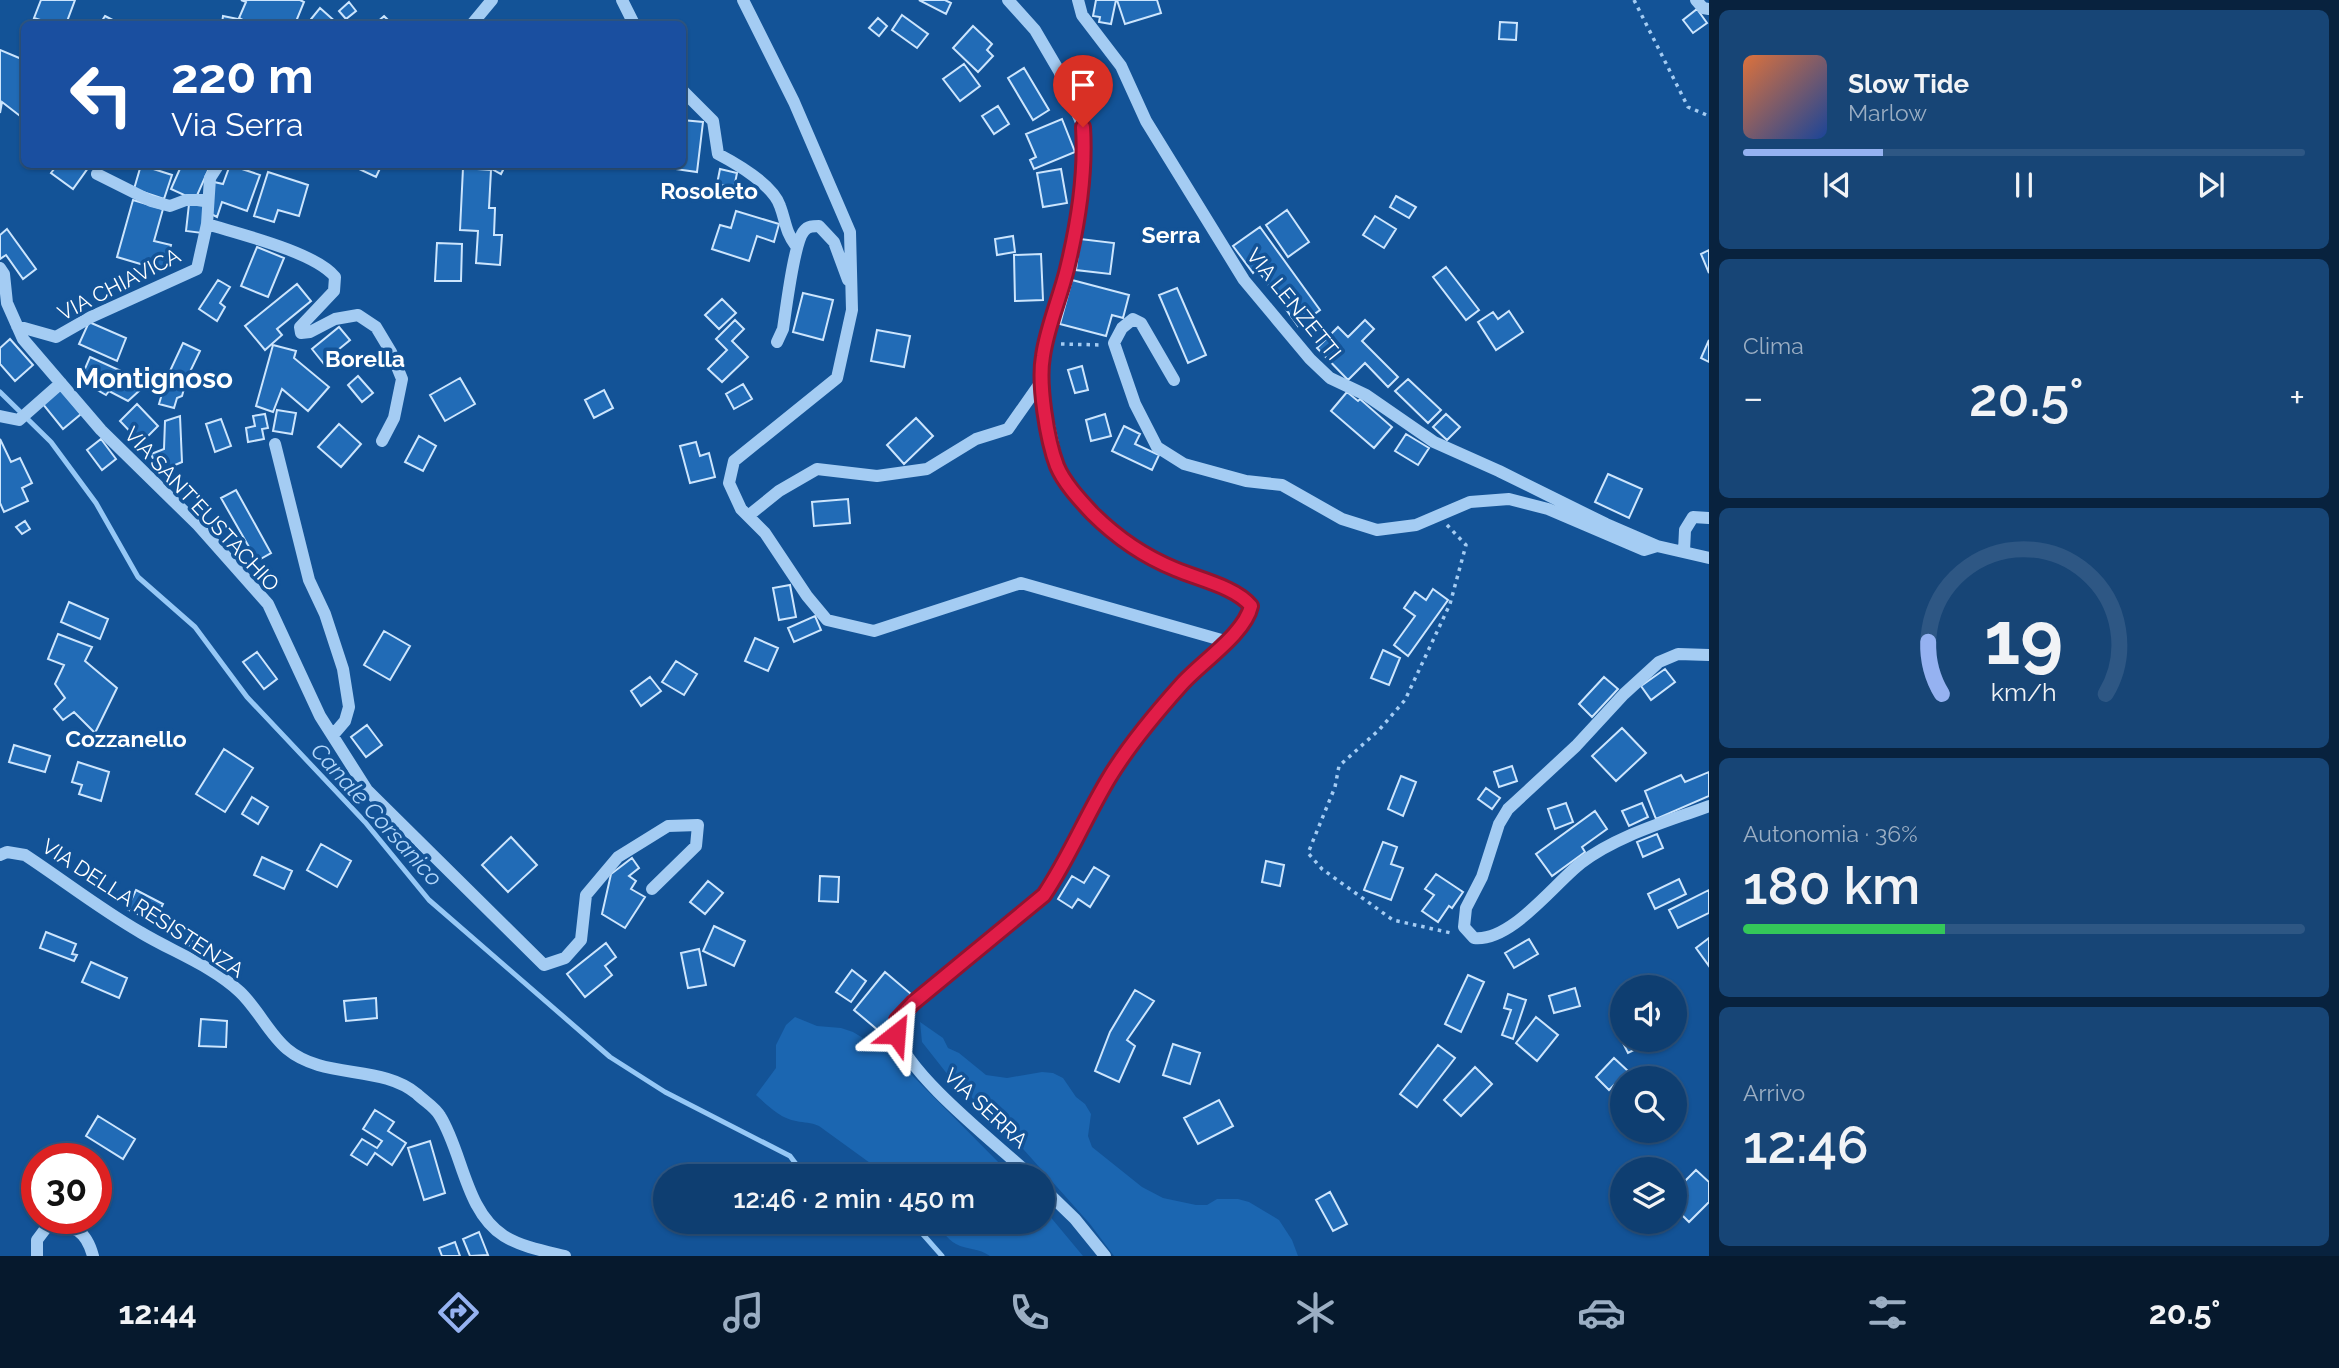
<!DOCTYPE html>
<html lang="it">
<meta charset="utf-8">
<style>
body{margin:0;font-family:Raleway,sans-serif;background:#174576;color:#f1f3f6;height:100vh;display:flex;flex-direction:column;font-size:26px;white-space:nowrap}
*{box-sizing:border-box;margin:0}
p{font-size:23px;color:#9baec3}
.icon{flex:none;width:38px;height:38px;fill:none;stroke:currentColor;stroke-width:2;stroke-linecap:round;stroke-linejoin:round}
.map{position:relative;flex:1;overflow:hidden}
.details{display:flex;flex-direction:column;gap:10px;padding:10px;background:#08223e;width:630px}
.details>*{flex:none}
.guide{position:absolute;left:21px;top:21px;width:665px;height:147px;border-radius:10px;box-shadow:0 2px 5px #0004,0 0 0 2px #2e5784;background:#1a4fa0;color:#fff;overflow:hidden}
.controls{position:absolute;left:1610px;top:975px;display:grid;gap:14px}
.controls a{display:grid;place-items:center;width:77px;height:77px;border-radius:50%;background:#0e3e71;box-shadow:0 2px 5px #0004,0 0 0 2px #2e5784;font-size:35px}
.speed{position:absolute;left:21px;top:1143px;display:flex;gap:14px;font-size:35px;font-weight:700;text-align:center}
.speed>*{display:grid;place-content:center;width:91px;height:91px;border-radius:50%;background:#0e3e71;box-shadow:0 2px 5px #0004,0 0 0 2px #2e5784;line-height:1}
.speed .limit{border:10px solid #d22;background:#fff;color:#111}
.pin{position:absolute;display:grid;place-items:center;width:60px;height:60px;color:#fff;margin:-72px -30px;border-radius:50% 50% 50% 0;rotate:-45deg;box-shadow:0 0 7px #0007}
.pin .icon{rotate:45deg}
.me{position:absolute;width:77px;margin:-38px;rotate:28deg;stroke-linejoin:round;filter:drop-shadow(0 0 5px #0008)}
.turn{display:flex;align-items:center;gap:24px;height:147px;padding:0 35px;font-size:32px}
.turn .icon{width:91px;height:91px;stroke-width:2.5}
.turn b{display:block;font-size:49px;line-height:60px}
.big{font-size:52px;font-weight:600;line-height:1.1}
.details .card{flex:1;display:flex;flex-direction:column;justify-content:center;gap:10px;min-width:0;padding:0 24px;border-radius:10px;background:#174576}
.details .dial{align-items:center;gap:0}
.dial svg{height:182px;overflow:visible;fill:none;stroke:#2e5784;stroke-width:7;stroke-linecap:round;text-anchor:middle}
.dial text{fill:#f1f3f6;stroke:none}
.song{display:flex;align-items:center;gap:21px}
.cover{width:84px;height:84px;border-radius:10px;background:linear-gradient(135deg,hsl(20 70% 55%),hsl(220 70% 35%))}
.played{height:7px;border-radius:4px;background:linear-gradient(90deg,#95b2f1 25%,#2e5784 25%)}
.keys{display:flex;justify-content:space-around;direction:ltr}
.heat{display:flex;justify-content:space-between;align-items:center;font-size:38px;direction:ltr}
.charge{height:10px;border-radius:5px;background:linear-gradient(90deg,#34c759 36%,#2e5784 0)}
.trip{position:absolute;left:653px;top:1164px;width:402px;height:70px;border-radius:35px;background:#0e3e71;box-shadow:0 2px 5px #0004,0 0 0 2px #2e5784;font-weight:600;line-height:70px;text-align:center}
.tab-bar{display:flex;height:112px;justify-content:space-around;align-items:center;background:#06192d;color:#9baec3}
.tab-bar .icon{width:49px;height:49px}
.tab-bar .selected{color:#95b2f1}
.tab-bar b{font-size:32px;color:#f1f3f6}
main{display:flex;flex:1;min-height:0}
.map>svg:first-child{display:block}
.green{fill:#1b66b1}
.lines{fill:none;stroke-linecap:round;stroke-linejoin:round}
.stream{stroke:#96c8f6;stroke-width:5}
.building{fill:#216bb6;stroke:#cce5fd;stroke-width:2}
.path{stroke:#a4ccf3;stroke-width:3.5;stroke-dasharray:3.5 5;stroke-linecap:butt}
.minor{stroke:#a4ccf3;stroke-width:12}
.route-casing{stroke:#92132f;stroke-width:18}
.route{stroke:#e11d48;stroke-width:12}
.labels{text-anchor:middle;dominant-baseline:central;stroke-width:7;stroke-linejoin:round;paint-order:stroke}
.street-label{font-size:21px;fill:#fff;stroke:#135397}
.neighbourhood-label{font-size:23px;font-weight:bold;fill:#fff;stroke:#135397}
.water-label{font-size:23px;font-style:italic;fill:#b0d6fa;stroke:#135397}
.district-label{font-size:28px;font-weight:bold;fill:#fff;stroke:#135397}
</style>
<main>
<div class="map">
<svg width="1709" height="1256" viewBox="0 0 1709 1256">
<rect width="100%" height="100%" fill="#135397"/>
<!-- green -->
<path class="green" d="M795 1017 817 1026 841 1028 853 1032 893 1056 1012 1176H888L819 1126C810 1122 805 1123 796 1121 781 1119 767 1105 756 1095L776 1068V1045L786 1025Z
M920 1022 943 1038 948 1048 959 1053 986 1075 1007 1078 1042 1072 1053 1073 1063 1078 1076 1097 1085 1104 1091 1114 1088 1136 1092 1147 1142 1187 1163 1198 1196 1205H1207L1217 1199H1238L1249 1202 1279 1220 1292 1240 1298 1256H1114L1090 1224 1008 1132 948 1075 922 1042Z
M1043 1208 1083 1256H990C979 1248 967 1250 956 1244 947 1239 941 1229 935 1222H1043Z"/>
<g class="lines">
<!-- stream -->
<path class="stream" d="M0 392 51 442 96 503 138 577 195 627 247 697 365 822 429 900 610 1057 665 1092 790 1156 805 1176
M912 1222 942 1256"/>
</g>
<!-- building -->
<path class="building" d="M41 0H75L66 24H53L34 18Z
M241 0H300L304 2 295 24H250L239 18 246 2Z
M919 0H945L951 3 946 14Z
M1096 0H1116L1111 24 1099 22 1100 17 1093 16Z
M1117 0H1157L1161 13 1125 24Z
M349 2 356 11 346 19 339 11Z
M320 8 338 24H307Z
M1697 9 1707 23 1693 33 1683 20Z
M902 15 928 34 917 48 892 30Z
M105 16 113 20 110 24H100Z
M223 16 238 19 237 24H222Z
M384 16 392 24H375Z
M878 18 887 26 879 36 869 28Z
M1500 22 1517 23 1516 40 1499 39Z
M973 26 992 44 987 50 993 56 978 72 953 48Z
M0 50 24 60V119L2 102 0 113Z
M964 64 980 86 960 101 943 79Z
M1024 68 1049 110 1033 120 1008 78Z
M998 106 1009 124 994 134 982 116Z
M1062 119 1075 152 1034 169 1030 160 1036 157 1026 134Z
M682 120 703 122 697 172 668 168V164H682Z
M58 164H84L88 168 73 189 51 173Z
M182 164H211L195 200 171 189Z
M361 164H382L376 177 359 169Z
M483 164H506L501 174Z
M141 165 172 175 164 199 134 189Z
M230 165 260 175 247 211 222 202 217 217 207 212 214 182 223 184Z
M463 168 491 170 489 208H495L494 235H502L500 265 476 263 478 231 460 230Z
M720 169 737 173 734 188 717 184Z
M1061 169 1067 203 1043 207 1037 173Z
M268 172 308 185 299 216 278 210 274 222 254 216Z
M1396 196 1416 207 1409 218 1390 207Z
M133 200 163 209 154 241 171 245 164 271 117 257Z
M189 204 205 206 202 233 186 231Z
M1287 210 1309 242 1288 257 1266 225Z
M736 211 779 224 774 242 757 236 749 261 712 249 720 225 731 228Z
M1375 216 1396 229 1384 248 1363 235Z
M1260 227 1320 310 1298 326 1257 269 1253 273 1233 246Z
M7 229 36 269 23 279 6 255 0 259V235Z
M1013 236 1015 252 997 255 995 239Z
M1080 239 1114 243 1110 274 1076 270Z
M437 243 462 244 461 281H435Z
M257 247 284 258 268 297 241 286Z
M1709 250V273L1701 254Z
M1041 254 1043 300 1015 301 1014 255Z
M1446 267 1479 310 1466 320 1433 277Z
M218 280 230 287 220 303 225 307 217 321 199 309Z
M1072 280 1129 295 1123 318 1112 315 1106 336 1060 324Z
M297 284 311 301 277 329 282 335 265 350 245 326Z
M1177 288 1206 355 1188 363 1159 295Z
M803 293 833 300 823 340 793 332Z
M722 299 736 313 719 329 705 315Z
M1509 311 1523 332 1496 350 1478 322 1493 312 1498 319Z
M735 320 744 329 732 341 748 357 722 382 708 369 727 350 716 339Z
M1365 320 1374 329 1362 341 1398 377 1388 387 1365 363 1348 380 1317 348 1338 327 1348 337Z
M89 322 126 338 117 361 79 344Z
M339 327 350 340 333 354 339 361 328 369 312 349Z
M877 330 910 336 904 367 871 361Z
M10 339 33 365 15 381 0 364V348Z
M1709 340V362L1701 358Z
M183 343 200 351 187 378 170 371Z
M273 345 296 351 294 358 329 387 308 411 282 389 273 412 256 406Z
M90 357 130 375 140 390 128 401 109 391 106 395 80 380Z
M1082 366 1088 390 1075 393 1068 370Z
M358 376 373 393 362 402 348 385Z
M460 378 475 404 445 421 430 395Z
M1408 379 1441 410 1428 423 1395 391Z
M166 380 185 385 182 396 177 398 174 408 159 404Z
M743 384 752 399 734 409 726 394Z
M60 388 81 414 63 429 42 403Z
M604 390 613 408 594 418 585 400Z
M1347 392 1358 401 1360 399 1392 427 1374 448 1331 411Z
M137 404 158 426 141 443 120 421Z
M277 410 296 413 292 434 273 431Z
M265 414 268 428 262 429 264 439 248 442 246 428 255 426 253 416Z
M1105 414 1111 436 1091 441 1086 420Z
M1446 414 1460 427 1447 440 1433 427Z
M180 416 182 462 159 472 151 454 164 449 165 421Z
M916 418 933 436 904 464 887 445Z
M221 419 231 446 215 452 206 424Z
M339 424 361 444 341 467 318 447Z
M1124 426 1140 434 1135 444 1159 455 1152 470 1112 451Z
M1406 434 1429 448 1418 465 1395 451Z
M419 436 436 446 423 471 405 462Z
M0 439 11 462 20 458 32 483 22 488 28 501 4 512 0 503Z
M101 439 116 459 102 470 87 450Z
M696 442 700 456 709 453 715 477 690 483 680 446Z
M1608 474 1642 489 1629 518 1595 502Z
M236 490 271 553 257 561 221 498Z
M848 499 850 523 814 526 812 502Z
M25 521 30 529 22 534 16 527Z
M790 585 796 617 779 620 773 588Z
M1433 589 1448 600 1408 656 1394 645 1415 616 1404 608 1415 592 1426 600Z
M69 602 108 619 100 639 61 622Z
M815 616 821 630 794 642 788 628Z
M384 631 410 646 390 680 364 665Z
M58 634 92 647 85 661 117 688 95 733 74 712 63 720 54 709 65 698 55 684 64 665 48 659Z
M755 638 778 648 768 671 745 661Z
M1383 650 1400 658 1389 685 1371 678Z
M257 652 277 679 264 689 243 662Z
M676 661 697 674 684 695 662 682Z
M1665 669 1675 682 1651 700 1641 686Z
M650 677 661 691 641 706 631 691Z
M1604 677 1618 689 1592 717 1579 704Z
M367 725 382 745 366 757 351 737Z
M1622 728 1646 753 1616 781 1592 756Z
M14 745 50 756 45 772 9 762Z
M224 749 253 768 225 812 196 794Z
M78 762 109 772 101 801 79 794 82 785 72 782Z
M1512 766 1517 781 1499 787 1494 772Z
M1709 772V796L1656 819 1645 791 1681 775 1685 782Z
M1401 776 1416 782 1403 816 1388 809Z
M1486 788 1500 798 1492 809 1478 799Z
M252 797 268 807 258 824 242 814Z
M1566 803 1573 822 1555 829 1548 809Z
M1642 803 1648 817 1629 826 1622 811Z
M1595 811 1607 829 1582 847 1585 852 1552 876 1536 854Z
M1657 834 1663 848 1643 857 1637 842Z
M511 837 537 865 508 892 482 865Z
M1383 842 1397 847 1391 864 1403 868 1391 900 1364 890Z
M321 844 351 861 337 887 307 870Z
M262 857 292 871 284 889 254 875Z
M632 858 639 868 629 876 636 881 631 889 645 897 625 928 602 914 611 874Z
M1266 861 1284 865 1280 886 1262 882Z
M1094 867 1109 876 1090 907 1078 899 1072 908 1058 899 1072 876 1084 883Z
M1436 874 1463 892 1452 908 1449 906 1438 922 1422 911 1434 895 1425 889Z
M820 876 839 877 838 902 819 901Z
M1679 879 1686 894 1655 909 1648 894Z
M708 881 723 893 705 914 690 902Z
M136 890 163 904 154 922 127 909Z
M1709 890V913L1678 928 1669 910Z
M714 926 745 941 734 966 703 951Z
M46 932 76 944 72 954 77 955 74 961 40 948Z
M1709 938V966L1696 948Z
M190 939 203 948 199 953 187 944Z
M1529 939 1538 954 1514 968 1505 953Z
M606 943 616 957 605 966 612 975 585 997 567 974Z
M699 949 706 985 688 988 681 953Z
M91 962 127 978 119 998 82 982Z
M852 970 866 981 851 1002 836 992Z
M885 972 911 994 879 1031 854 1010Z
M1468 975 1484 982 1461 1032 1445 1024Z
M1575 988 1580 1006 1554 1013 1549 996Z
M1135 990 1154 1001 1127 1040 1135 1046 1119 1082 1095 1071 1110 1032Z
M1508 994 1526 1000 1513 1039 1502 1035 1511 1010 1504 1008Z
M376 998 377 1018 346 1021 344 1001Z
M1536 1017 1558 1035 1537 1061 1516 1043Z
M201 1019 227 1021 226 1047 199 1046Z
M1622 1038 1646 1040 1648 1043 1628 1053 1621 1039Z
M1173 1044 1200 1053 1190 1084 1163 1075Z
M1438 1045 1455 1058 1417 1107 1400 1094Z
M1614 1058 1628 1071 1609 1090 1596 1077Z
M1475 1067 1492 1084 1461 1116 1444 1100Z
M1219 1100 1233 1126 1198 1144 1184 1118Z
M375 1110 394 1122 388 1131 406 1143 392 1165 375 1153 367 1165 351 1155 362 1139 377 1148 382 1141 363 1129Z
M98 1116 135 1139 123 1159 86 1136Z
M430 1141 445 1193 424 1200 408 1148Z
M1696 1170 1709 1182V1202L1689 1222 1675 1208V1191Z
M1330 1192 1347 1224 1333 1231 1316 1200Z
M479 1232 488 1255 470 1256 463 1239Z
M455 1242 460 1256H442L439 1248Z"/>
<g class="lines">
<!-- path -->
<path class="path" d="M1634 0 1688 107 1709 116
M1061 344 1102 345
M1447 525 1466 545 1450 604 1405 700 1379 730 1339 766 1335 787 1308 853 1322 869 1393 920 1451 933"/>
<!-- minor -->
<path class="minor" d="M622 0 634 24
M743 0 794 102 850 232 852 310 837 378 734 461 729 483 741 509 765 533 807 596 827 620 874 631 1021 583 1225 641
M1008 0 1035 30 1059 71 1083 127 1085 148 1076 225 1042 360 1041 388 1058 467 1073 491 1092 513 1115 534 1139 552 1231 591 1245 599 1251 606C1244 634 1200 662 1181 685 1155 714 1129 745 1109 778 1086 816 1069 858 1044 895L939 979 897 1020C897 1025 896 1031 897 1036 910 1077 997 1144 1031 1176
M1078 0 1082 15 1121 66 1146 121 1244 280 1310 359 1330 378 1366 395 1434 442 1499 471 1606 524 1657 546 1709 558
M1696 0 1703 8 1709 9
M472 24 492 0
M682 90 713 121 718 154C737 164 773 185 780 206 786 222 785 231 796 246
M97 174 151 201 170 206 186 200H207
M207 224C239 234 315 252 335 277L334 291 300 327 301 333 310 332 335 319 358 315 376 327 391 352 402 379 394 418 382 441
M0 268 4 274 7 303 23 339 101 430 198 525 268 604 320 716 367 790 544 965 565 958 581 940 586 895 618 857 668 826 698 825 696 846 652 889
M17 326 56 337 91 317 197 269 207 224 210 178 219 164
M777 342 783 329C786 310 794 242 804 231 808 226 813 226 819 226L834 242 848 280
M1174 380 1141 323 1133 319 1122 328 1114 343 1135 404 1157 447 1184 464 1246 481 1282 485 1342 519 1377 530 1416 525 1470 502 1509 499 1548 509 1644 550 1657 546
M0 416 19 420 61 383
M275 444 309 580 325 614 343 669 349 707 345 721 333 735
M748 516 779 491 817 469 877 476 927 469 976 439 1008 429 1041 382
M1684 551 1685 530 1693 517 1709 518
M1709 655 1678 654 1659 662 1624 694 1576 746 1508 809 1499 824 1482 877 1466 908 1464 927 1474 938C1511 942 1553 885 1581 863 1618 835 1666 822 1709 806
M0 855 7 852 25 855C63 880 100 909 140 932 173 952 211 965 240 992 258 1009 269 1034 287 1049 324 1080 381 1064 417 1094 424 1101 435 1107 440 1116 463 1153 465 1211 504 1236 522 1247 544 1251 565 1256
M1043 1188 1075 1219 1105 1256
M37 1256V1240L49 1224C75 1226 86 1230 93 1256"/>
</g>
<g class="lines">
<defs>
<path id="route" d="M896 1034 897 1020 913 1003 1044 895C1069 858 1086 816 1109 778 1129 745 1155 714 1181 685 1200 663 1245 634 1251 606 1236 587 1198 579 1175 569 1143 556 1117 538 1092 513 1080 500 1064 483 1057 466 1047 440 1038 384 1043 356 1047 327 1060 298 1067 269 1078 224 1086 174 1083 127"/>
</defs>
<!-- route casing -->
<use href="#route" class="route-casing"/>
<!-- route -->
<use href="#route" class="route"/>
</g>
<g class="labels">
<!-- street labels -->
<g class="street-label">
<text transform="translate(119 284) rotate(-27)">VIA CHIAVICA</text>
<text transform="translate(1294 304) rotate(51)">VIA LENZETTI</text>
<text transform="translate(202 509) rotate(47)">VIA SANT'EUSTACHIO</text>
<text transform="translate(143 908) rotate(33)">VIA DELLA RESISTENZA</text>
<text transform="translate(986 1108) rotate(43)">VIA SERRA</text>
</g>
<!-- neighbourhood labels -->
<g class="neighbourhood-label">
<text x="709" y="190">Rosoleto</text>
<text x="1171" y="234">Serra</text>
<text x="365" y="358">Borella</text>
<text x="126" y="738">Cozzanello</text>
</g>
<!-- water labels -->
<g class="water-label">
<text transform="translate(377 814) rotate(48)">Canale Corsanico</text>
</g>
<!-- district labels -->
<g class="district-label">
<text x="154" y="378">Montignoso</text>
</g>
</g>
</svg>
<div class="controls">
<a><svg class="icon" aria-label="sound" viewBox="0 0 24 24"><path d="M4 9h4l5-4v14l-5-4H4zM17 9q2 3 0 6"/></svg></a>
<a><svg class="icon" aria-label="search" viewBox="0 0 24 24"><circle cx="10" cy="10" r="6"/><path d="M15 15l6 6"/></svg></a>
<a><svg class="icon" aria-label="layers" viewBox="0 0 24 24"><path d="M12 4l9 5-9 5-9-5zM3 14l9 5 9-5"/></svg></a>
</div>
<div class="speed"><div class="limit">30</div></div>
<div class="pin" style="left:1083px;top:127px;background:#d93025"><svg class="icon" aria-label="arrive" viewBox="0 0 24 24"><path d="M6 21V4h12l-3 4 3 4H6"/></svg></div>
<svg class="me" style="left:896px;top:1034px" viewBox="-20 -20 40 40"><path d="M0-17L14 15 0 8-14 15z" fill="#e11d48" stroke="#fff" stroke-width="4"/></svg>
<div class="trip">12:46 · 2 min · 450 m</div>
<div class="guide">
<div class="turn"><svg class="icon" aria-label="left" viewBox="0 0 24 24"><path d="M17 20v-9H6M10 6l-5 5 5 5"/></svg><div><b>220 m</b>Via Serra</div></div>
</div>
</div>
<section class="details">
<div class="card">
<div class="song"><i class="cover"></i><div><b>Slow Tide</b><p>Marlow</p></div></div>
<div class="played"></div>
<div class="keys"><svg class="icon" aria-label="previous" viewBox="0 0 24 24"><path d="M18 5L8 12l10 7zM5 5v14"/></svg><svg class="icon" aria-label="pause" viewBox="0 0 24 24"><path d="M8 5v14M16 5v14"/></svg><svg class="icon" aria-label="next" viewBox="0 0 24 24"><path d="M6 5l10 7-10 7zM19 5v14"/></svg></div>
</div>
<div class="card"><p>Clima</p>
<div class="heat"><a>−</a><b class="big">20.5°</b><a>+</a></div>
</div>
<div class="card dial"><svg viewBox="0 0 100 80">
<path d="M14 69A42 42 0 1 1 86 69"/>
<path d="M14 69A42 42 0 0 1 8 46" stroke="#95b2f1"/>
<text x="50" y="56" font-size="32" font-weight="700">19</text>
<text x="50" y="72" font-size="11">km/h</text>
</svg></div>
<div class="card"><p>Autonomia · 36%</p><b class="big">180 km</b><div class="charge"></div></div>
<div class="card"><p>Arrivo</p><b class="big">12:46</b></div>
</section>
</main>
<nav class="tab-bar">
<b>12:44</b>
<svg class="icon selected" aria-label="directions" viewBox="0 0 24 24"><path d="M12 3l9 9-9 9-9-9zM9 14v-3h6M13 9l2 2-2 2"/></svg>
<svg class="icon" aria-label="music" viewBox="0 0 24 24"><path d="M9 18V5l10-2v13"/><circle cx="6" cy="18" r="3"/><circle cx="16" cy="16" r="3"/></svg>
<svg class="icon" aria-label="phone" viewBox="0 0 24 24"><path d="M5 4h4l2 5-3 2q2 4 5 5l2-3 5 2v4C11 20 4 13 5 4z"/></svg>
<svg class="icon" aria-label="climate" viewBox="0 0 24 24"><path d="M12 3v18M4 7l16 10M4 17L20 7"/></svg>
<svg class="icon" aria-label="car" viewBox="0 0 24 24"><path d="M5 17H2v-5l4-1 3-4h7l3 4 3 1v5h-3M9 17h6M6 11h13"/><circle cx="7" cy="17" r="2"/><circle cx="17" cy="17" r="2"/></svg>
<svg class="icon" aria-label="filters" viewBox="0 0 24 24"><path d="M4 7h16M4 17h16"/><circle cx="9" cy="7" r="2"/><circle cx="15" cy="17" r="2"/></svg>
<b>20.5°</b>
</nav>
